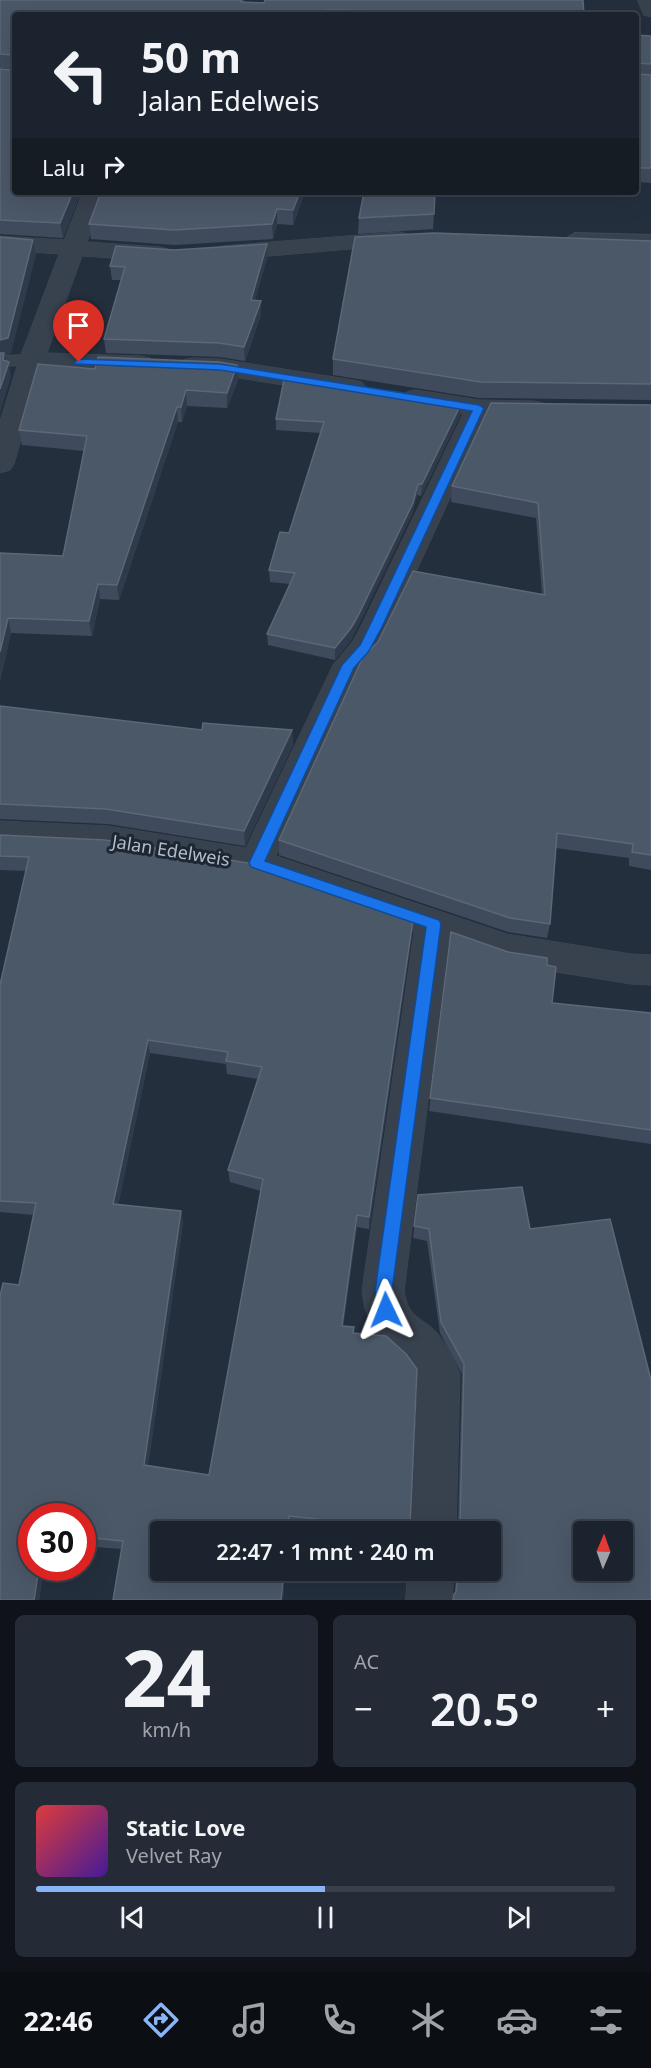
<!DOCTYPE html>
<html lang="id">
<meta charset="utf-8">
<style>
body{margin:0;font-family:"Noto Sans",sans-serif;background:#242b36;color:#f1f3f6;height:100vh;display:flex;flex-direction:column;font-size:22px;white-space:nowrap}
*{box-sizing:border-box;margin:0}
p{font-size:20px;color:#a0a4aa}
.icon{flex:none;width:33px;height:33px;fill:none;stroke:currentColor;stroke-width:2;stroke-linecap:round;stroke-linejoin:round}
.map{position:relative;height:1600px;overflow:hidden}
.details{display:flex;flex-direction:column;gap:15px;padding:15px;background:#0f1319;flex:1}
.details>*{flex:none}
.top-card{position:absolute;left:12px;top:12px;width:627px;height:183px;border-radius:6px;box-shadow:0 6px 24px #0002,0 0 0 2px #39404a;background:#1b232e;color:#f1f3f6;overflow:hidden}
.needle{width:39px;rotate:2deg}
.tools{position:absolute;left:573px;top:1521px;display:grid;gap:12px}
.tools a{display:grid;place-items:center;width:60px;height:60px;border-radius:6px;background:#1b232e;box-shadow:0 6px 24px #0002,0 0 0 2px #39404a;font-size:30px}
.speed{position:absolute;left:18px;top:1503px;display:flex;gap:12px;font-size:30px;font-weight:700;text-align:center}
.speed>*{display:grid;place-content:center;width:78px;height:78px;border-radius:50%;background:#1b232e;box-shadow:0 6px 24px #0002,0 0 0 2px #39404a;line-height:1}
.speed .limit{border:9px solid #d22;background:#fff;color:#111}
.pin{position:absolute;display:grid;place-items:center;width:51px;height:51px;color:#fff;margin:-62px -26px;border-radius:50% 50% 50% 0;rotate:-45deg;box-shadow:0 0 6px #0007}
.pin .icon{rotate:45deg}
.me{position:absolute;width:66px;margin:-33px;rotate:358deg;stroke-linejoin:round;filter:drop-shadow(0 0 4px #0008)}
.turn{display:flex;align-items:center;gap:21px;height:126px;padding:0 30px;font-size:27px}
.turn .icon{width:78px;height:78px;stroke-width:2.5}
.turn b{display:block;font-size:42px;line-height:51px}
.then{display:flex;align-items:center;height:57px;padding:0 30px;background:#0003;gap:12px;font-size:22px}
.big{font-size:45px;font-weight:600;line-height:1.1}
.details .card{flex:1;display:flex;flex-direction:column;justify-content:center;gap:9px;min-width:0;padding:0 21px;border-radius:9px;background:#242b36}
.details .dial{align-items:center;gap:0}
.dial b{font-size:78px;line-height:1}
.song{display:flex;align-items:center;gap:18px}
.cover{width:72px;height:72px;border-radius:9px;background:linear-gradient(135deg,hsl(0 70% 55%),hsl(260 70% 35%))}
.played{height:6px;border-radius:3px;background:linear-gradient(90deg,#8ab4f8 50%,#39404a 50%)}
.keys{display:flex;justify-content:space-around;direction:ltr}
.heat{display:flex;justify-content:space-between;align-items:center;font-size:33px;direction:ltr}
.details .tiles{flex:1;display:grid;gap:15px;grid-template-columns:1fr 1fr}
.card:last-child{grid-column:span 2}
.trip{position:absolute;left:150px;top:1521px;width:351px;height:60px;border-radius:6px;background:#1b232e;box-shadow:0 6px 24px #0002,0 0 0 2px #39404a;font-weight:600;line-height:60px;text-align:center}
.dock{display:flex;height:96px;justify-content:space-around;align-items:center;background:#0b0e12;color:#a0a4aa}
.dock .icon{width:42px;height:42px}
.dock .current{color:#8ab4f8}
.dock b{font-size:27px;color:#f1f3f6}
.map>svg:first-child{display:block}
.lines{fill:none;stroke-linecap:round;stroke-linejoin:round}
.service-casing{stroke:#414a57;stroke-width:2}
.minor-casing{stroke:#414a57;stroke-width:1}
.service{fill:#38414e;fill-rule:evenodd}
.minor{fill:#38414e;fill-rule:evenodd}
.wall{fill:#3f4b5c;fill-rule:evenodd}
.shaded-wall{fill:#2f3b4b}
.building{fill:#4b5868;stroke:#5c6777;stroke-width:1.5;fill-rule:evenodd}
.route{fill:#1a73e8;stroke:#114b97;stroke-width:1.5}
.labels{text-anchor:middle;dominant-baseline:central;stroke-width:6;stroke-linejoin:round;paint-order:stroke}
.street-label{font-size:18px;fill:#b4bcc9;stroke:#1d2633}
</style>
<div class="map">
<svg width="651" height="1600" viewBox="0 0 651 1600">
<rect width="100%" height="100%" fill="#242f3e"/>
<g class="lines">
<defs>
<path id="service" d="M575 233 651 235V245L569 241 567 238Z
M32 355 38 356 41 360 38 364 0 366V356Z"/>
<path id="minor" d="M638 0H651V17L644 15Z
M83 192H105L87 242 160 247 168 249 172 254 168 259 160 261 82 256 47 353 141 356 150 358 154 364 150 370 141 372 42 368 14 464 10 470 0 473V421L19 360 59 254 0 250V236L64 240Z
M399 232 407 234 411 239 407 244 223 260 215 258 211 253 215 248 223 246Z
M193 358 220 359 353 380 362 382 366 388 362 394 353 396 220 375 184 372 180 366 184 360Z
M416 390 479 400 534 401 543 403 547 409 543 415 534 417 488 416 390 628 375 656 361 671 276 856 507 934 631 954 651 955V985L631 984 507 964 448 943 404 1291C409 1320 420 1315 437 1333 447 1345 454 1360 460 1374L456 1532H410L418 1379 407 1363 379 1339 365 1309 362 1291 414 932 255 876 108 852 0 847V821L108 826 246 848 333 665 353 641 360 628 463 414 407 404 403 398 407 392Z
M408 1570H454L452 1600H406Z"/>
</defs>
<!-- service casing -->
<use href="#service" class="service-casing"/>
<!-- minor casing -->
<use href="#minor" class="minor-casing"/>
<!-- service -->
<use href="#service" class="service"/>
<!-- minor -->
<use href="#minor" class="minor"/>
</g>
<!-- wall -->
<path class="wall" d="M0 0H244V2L584 15H15V192H81L63 238 0 234V69L14 70V69L0 68Z
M636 35 651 36V183L636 182Z
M101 192H305L293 225 277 224 273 239 175 245 91 239 89 224Z
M434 214 433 229 358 234 359 218Z
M651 241V400L479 398 333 375V359Z
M267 258 255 300 261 315 245 361 220 357 106 353 104 339 121 280H112L110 266Z
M95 369 238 380 227 408 187 406 182 422H178L119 600 100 599 92 636 11 633 0 681V553L63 556 84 451 22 445 19 430Z
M461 404 460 416 421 496 417 495 412 514 351 640 335 660 268 645 267 634 290 584 270 582 269 570 289 533 321 433 276 430V419Z
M651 405V870L629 866V858L556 848 550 924 547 938 508 932 279 855V840L542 594 536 518 451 502 452 486Z
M0 706 202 730H292L293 745 245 846 108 824 0 819Z
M0 835 413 920 412 934 369 1229 357 1227 343 1326 354 1333 410 1525H458L462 1374 440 1333 427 1241 413 1238 418 1195 530 1229 651 1600H452L455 1593 456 1570H490V1532H352L290 1525 160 1570H285L283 1600H113L122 1549 82 1546V1516H32L44 1568 39 1600H0L19 1285 34 1215 0 1212V985L26 871 0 870ZM150 1053 226 1064 227 1074 258 1079 228 1170 230 1182 261 1191 209 1475 148 1465 183 1223 181 1211 118 1205Z
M451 932 547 965 552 1003 651 1013V1144L429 1111Z"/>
<!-- shaded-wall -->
<path class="shaded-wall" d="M73 192H81L63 238 60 223Z
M300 192H305L293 225V210Z
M277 209V224L273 239 272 224Z
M33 240 36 255 11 353 5 355 7 367 9 362 11 377 0 413V340Z
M267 244V258L251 314V300Z
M261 301V315L245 361 244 347Z
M237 365 238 380 227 408V393Z
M186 390 187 406 182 422 181 407Z
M461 404 460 416 421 496 422 484Z
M177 407 178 422 119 600 117 585Z
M418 484 417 495 412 514 358 627 351 640 335 660V648Z
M98 584 100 599 92 636 89 621Z
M8 618 11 633 0 681V652Z
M292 730 293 745 245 846 244 831Z
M413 920 412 934 369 1229V1217Z
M148 1040 150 1053 116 1216 113 1204Z
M181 1211 183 1223 147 1474 144 1465Z
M357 1215V1227L342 1337V1326Z
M39 1568H44L39 1600H34Z
M284 1570H285L283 1600H281Z"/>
<!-- building -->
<path class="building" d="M0 0H241V2L264 3 265 0H583L584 15H458V12L327 10V15H15V192H73L60 223 0 220V69L14 70V55L0 54Z
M636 35 651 36V64L637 63V74L651 75V168H636Z
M101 192H300L293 210 277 209 272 224 174 230 89 224Z
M364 192H435L434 214 359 218Z
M434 233 651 241V384L481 382 333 359 355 237Z
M0 237 33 240 8 338 0 340Z
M267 244 251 300 261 301 244 347 219 343 104 339 125 267 110 266 116 246 174 250Z
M0 353H4L3 360 9 362 0 389Z
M98 357 219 362 237 365 227 393 186 390 181 407H177L117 585 98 584 89 621 8 618 0 652V553L63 556 87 436 19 430 38 364 95 369Z
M284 380 323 382 461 404 422 484H418L413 503 358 616 351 628 335 648 267 634 295 573 269 570 280 532 289 533 324 422 276 419Z
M491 403 651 405V855L632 852 633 844 557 833 550 924 510 918 279 840 363 657 378 642 413 571 545 595 538 503 452 486Z
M0 706 202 730 203 723 292 730 244 831 106 809 0 804Z
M0 835 105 840 254 864 413 920 369 1217 357 1215 342 1326 354 1327 353 1333 386 1336 406 1354 417 1369 410 1525H458L460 1523 464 1364 441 1322 429 1229 414 1226 418 1195 522 1187 530 1229 610 1219 651 1380V1600H453L454 1594 456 1592 458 1570H490V1532H437L289 1516 288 1532H160V1570H284L281 1600H113L123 1541 82 1537V1516H32V1568H39L34 1600H0V1296L3 1283 19 1285 36 1203 0 1201V985L29 857 0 856ZM148 1040 228 1052 226 1061 262 1067 228 1170 263 1179 209 1475 144 1465 181 1211 113 1204ZM584 1532H622V1570H584Z
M451 932 508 952 547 958V965L556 967 552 1003 651 1013V1130L430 1098Z"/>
<!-- route -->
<path class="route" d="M79 359 220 364 479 405 484 408 382 627 369 651 354 668 265 861 439 920 441 924 392 1291 395 1310 392 1315 386 1318 380 1315 375 1291 426 927 251 867 249 863 342 665 360 645 369 627 472 411 220 370 76 364 74 362Z"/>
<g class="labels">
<!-- street labels -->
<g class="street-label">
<text transform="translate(171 850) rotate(9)">Jalan Edelweis</text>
</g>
</g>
</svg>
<div class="tools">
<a><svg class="needle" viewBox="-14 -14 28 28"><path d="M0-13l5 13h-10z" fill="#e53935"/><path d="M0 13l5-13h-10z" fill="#a0a4aa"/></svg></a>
</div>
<div class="speed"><div class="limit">30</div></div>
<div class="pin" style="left:79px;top:362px;background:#d93025"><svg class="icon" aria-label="arrive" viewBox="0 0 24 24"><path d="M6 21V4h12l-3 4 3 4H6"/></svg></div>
<svg class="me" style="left:386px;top:1310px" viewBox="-20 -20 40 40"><path d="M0-17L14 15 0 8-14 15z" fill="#1a73e8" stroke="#fff" stroke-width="4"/></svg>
<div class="trip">22:47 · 1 mnt · 240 m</div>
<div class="top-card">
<div class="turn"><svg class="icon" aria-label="left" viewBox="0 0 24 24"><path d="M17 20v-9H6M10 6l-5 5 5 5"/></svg><div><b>50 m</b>Jalan Edelweis</div></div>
<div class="then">Lalu<svg class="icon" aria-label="right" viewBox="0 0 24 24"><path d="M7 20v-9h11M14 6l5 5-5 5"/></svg></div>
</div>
</div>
<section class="details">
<div class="tiles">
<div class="card dial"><b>24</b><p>km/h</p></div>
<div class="card"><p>AC</p>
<div class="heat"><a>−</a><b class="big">20.5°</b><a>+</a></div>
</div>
<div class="card">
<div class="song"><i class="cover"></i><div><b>Static Love</b><p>Velvet Ray</p></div></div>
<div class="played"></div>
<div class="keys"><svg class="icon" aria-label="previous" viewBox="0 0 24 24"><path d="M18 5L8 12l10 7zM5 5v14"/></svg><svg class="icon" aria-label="pause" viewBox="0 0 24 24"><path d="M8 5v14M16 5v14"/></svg><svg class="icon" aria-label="next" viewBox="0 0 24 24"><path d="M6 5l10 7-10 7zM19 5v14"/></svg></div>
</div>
</div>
</section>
<nav class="dock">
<b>22:46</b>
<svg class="icon current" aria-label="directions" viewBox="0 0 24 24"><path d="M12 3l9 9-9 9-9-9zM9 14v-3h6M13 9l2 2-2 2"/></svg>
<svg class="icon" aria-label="music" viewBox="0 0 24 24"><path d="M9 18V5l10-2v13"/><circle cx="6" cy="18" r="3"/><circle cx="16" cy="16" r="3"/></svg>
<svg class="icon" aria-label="phone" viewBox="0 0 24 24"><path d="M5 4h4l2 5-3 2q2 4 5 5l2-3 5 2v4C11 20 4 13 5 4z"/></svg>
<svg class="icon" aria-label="climate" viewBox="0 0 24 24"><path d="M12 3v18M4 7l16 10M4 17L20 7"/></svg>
<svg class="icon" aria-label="car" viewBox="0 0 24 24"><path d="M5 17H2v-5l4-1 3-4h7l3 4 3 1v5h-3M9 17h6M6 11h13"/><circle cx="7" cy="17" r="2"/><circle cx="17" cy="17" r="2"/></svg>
<svg class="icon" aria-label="filters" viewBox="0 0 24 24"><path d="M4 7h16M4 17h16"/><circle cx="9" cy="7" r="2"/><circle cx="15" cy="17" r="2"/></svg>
</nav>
